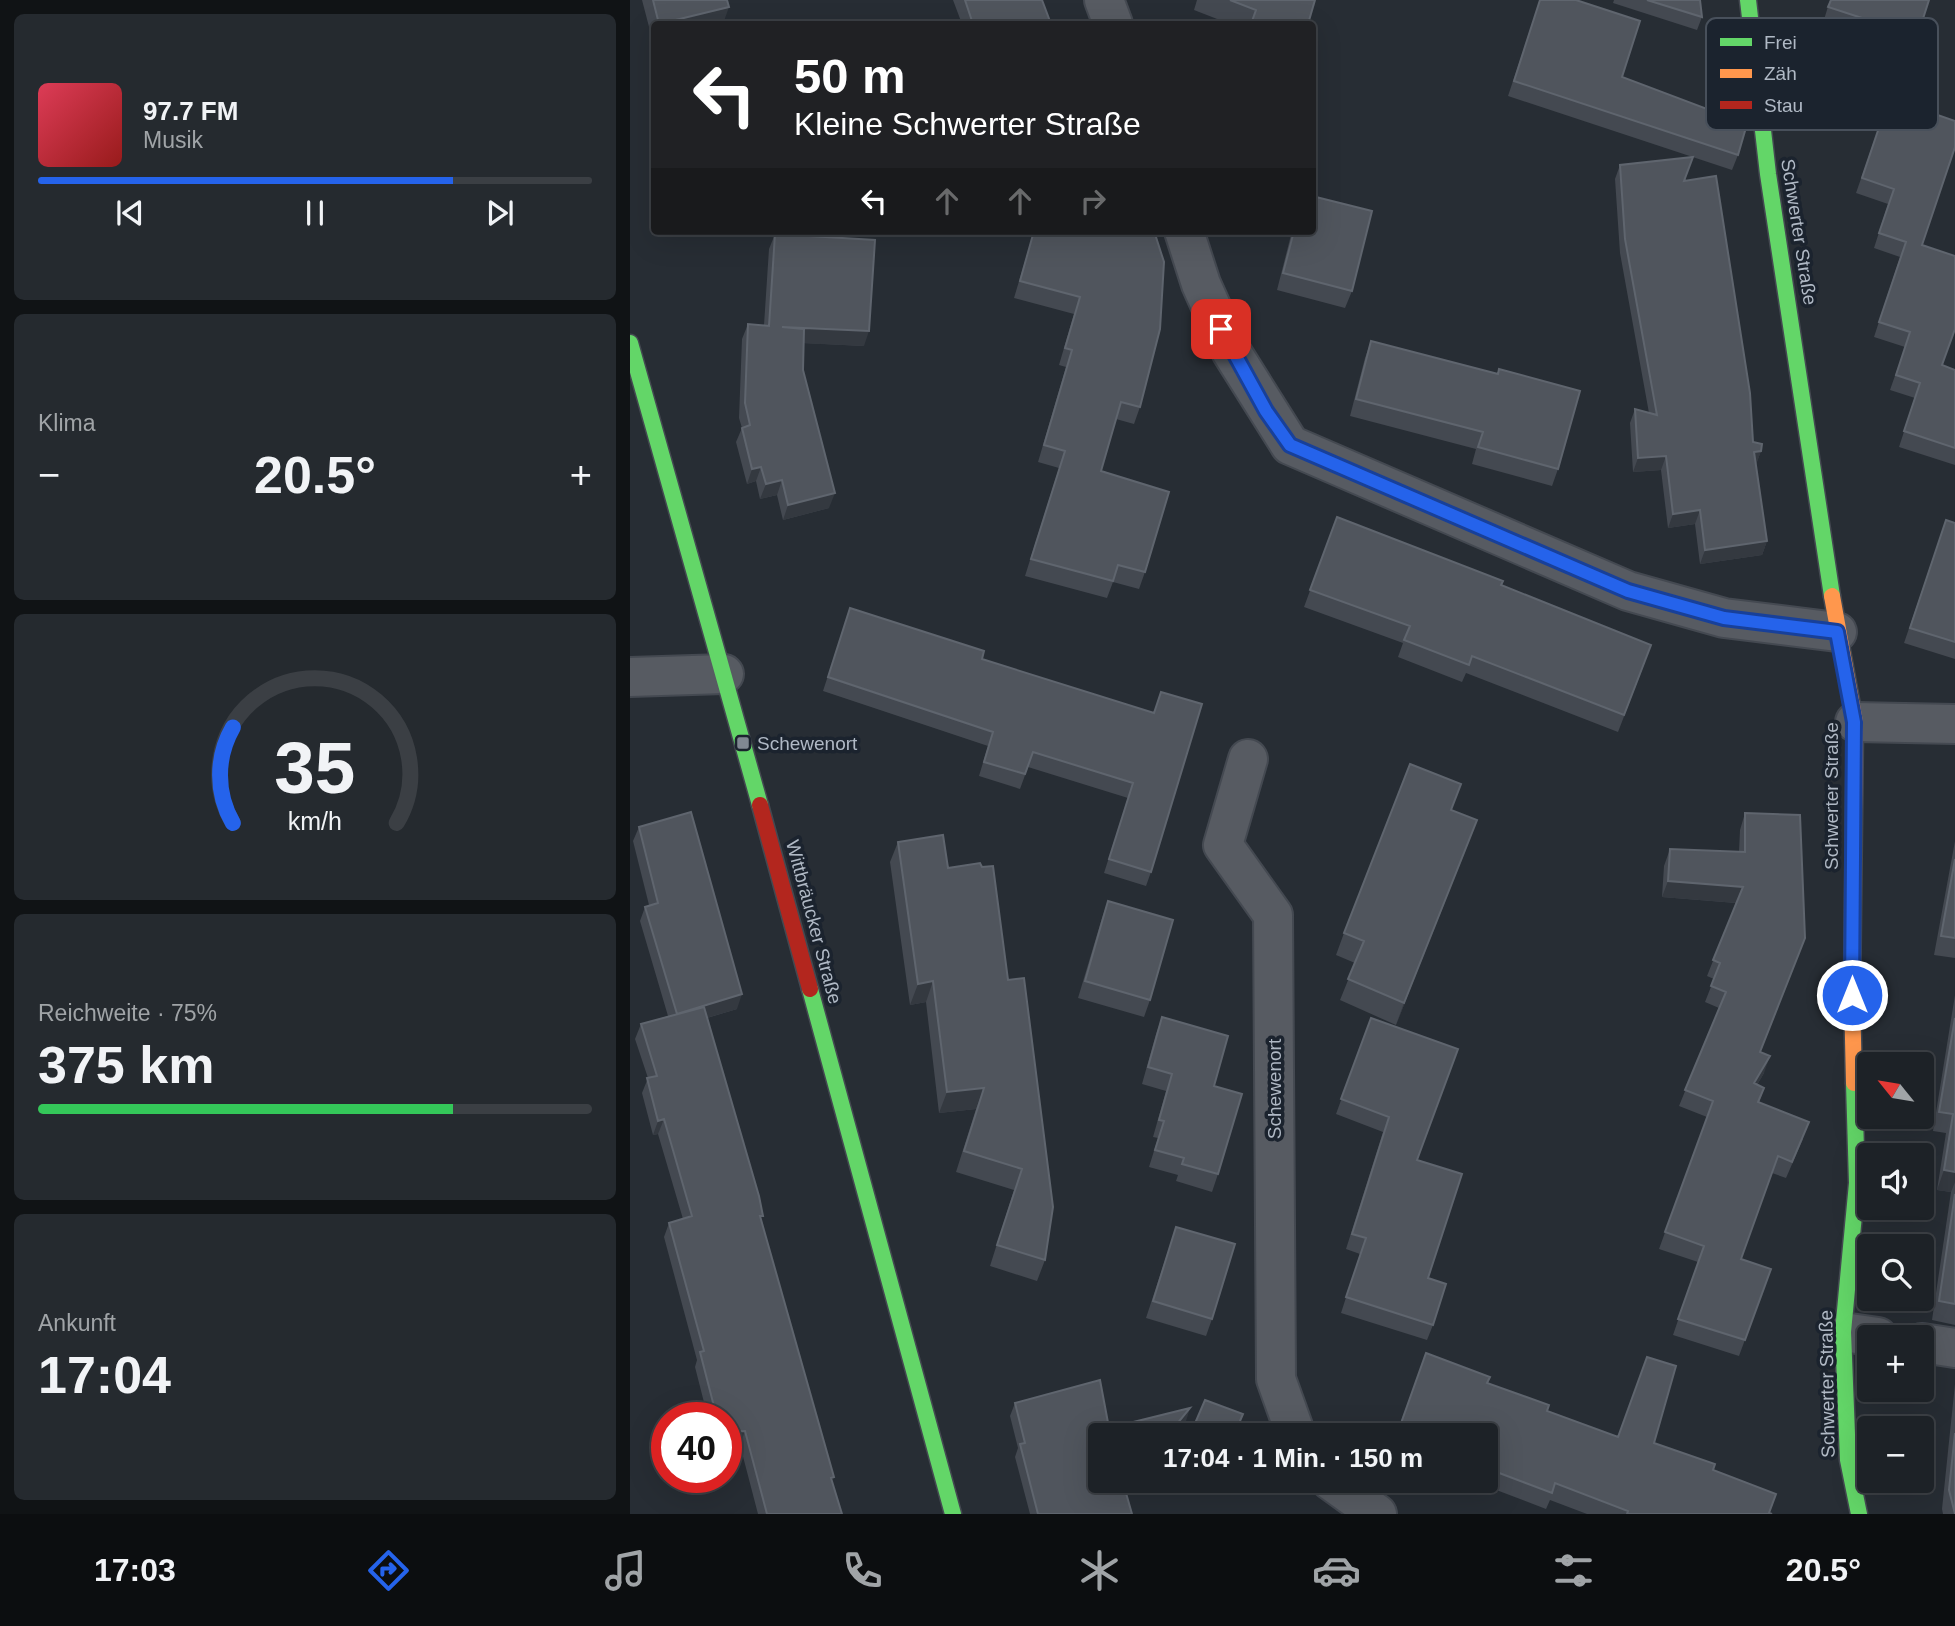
<!DOCTYPE html>
<html lang="de">
<meta charset="utf-8">
<style>
body{margin:0;font-family:Arial,sans-serif;background:#252a2f;color:#f1f3f6;height:100vh;display:flex;flex-direction:column;font-size:26px;white-space:nowrap}
*{box-sizing:border-box;margin:0}
p{font-size:23px;color:#a0a4a7}
.icon{flex:none;width:38px;height:38px;fill:none;stroke:currentColor;stroke-width:2;stroke-linecap:round;stroke-linejoin:round}
.map{position:relative;flex:1;overflow:hidden}
.side{display:flex;flex-direction:column;gap:14px;padding:14px;background:#101315;width:630px}
.side>*{flex:none}
.top-card{position:absolute;left:21px;top:21px;width:665px;height:214px;border-radius:7px;box-shadow:0 7px 28px #0002,0 0 0 2px #3b3f44;background:#202124;color:#fff;overflow:hidden}
.needle{width:46px;rotate:300deg}
.fabs{position:absolute;left:1227px;top:1052px;display:grid;gap:14px}
.fabs a{display:grid;place-items:center;width:77px;height:77px;border-radius:7px;background:#1d2227;box-shadow:0 7px 28px #0002,0 0 0 2px #3b3f44;font-size:35px}
.speed{position:absolute;left:21px;top:1402px;display:flex;gap:14px;font-size:35px;font-weight:700;text-align:center}
.speed>*{display:grid;place-content:center;width:91px;height:91px;border-radius:50%;background:#1d2227;box-shadow:0 7px 28px #0002,0 0 0 2px #3b3f44;line-height:1}
.speed .limit{border:10px solid #d22;background:#fff;color:#111}
.pin{position:absolute;display:grid;place-items:center;width:60px;height:60px;color:#fff;margin:-30px;border-radius:14px;box-shadow:0 4px 10px #0006}
.me{position:absolute;width:77px;margin:-38px;rotate:0deg;stroke-linejoin:round;filter:drop-shadow(0 0 5px #0008)}
.turn{display:flex;align-items:center;gap:24px;height:147px;padding:0 28px;font-size:32px}
.turn .icon{width:91px;height:91px;stroke-width:2.5}
.turn b{display:block;font-size:49px;line-height:60px}
.lanes{display:flex;align-items:center;height:66px;padding:0 28px;background:#0003;justify-content:center;gap:35px;direction:ltr}
.lanes .off{opacity:.35}
.big{font-size:52px;font-weight:700;line-height:1.1}
.side .tile{flex:1;display:flex;flex-direction:column;justify-content:center;gap:10px;min-width:0;padding:0 24px;border-radius:10px;background:#252a2f}
.side .dial{align-items:center;gap:0}
.dial svg{height:182px;overflow:visible;fill:none;stroke:#3b3f44;stroke-width:7;stroke-linecap:round;text-anchor:middle}
.dial text{fill:#f1f3f6;stroke:none}
.song{display:flex;align-items:center;gap:21px}
.cover{width:84px;height:84px;border-radius:10px;background:linear-gradient(135deg,hsl(350 70% 55%),hsl(0 70% 35%))}
.played{height:7px;border-radius:4px;background:linear-gradient(90deg,#2563eb 75%,#3b3f44 75%)}
.keys{display:flex;justify-content:space-around;direction:ltr}
.heat{display:flex;justify-content:space-between;align-items:center;font-size:38px;direction:ltr}
.charge{height:10px;border-radius:5px;background:linear-gradient(90deg,#34c759 75%,#3b3f44 0)}
.trip{position:absolute;left:458px;top:1423px;width:410px;height:70px;border-radius:7px;background:#1d2227;box-shadow:0 7px 28px #0002,0 0 0 2px #3b3f44;font-weight:700;line-height:70px;text-align:center}
.tab-bar{display:flex;height:112px;justify-content:space-around;align-items:center;background:#0c0e10;color:#a0a4a7}
.tab-bar .icon{width:49px;height:49px}
.tab-bar .on{color:#2563eb}
.tab-bar b{font-size:32px;color:#f1f3f6}
main{display:flex;flex:1;min-height:0}
.map>svg:first-child{display:block}
.lines{fill:none;stroke-linecap:round;stroke-linejoin:round}
.street-casing{stroke:#444951;stroke-width:42}
.fast-casing{stroke:#444951;stroke-width:19}
.slow-casing{stroke:#444951;stroke-width:19}
.jam-casing{stroke:#444951;stroke-width:19}
.street{stroke:#575b62;stroke-width:38}
.fast{stroke:#63d668;stroke-width:16}
.slow{stroke:#ff974d;stroke-width:16}
.jam{stroke:#b3261e;stroke-width:16}
.wall{fill:#444951}
.shaded-wall{fill:#343940}
.building{fill:#50555d;stroke:#5f656e;stroke-width:2}
.route-casing{stroke:#184099;stroke-width:18}
.route{stroke:#2563eb;stroke-width:12}
.poi-dot{fill:#808892;stroke:#1b232e;stroke-width:2.5}
.labels{text-anchor:middle;dominant-baseline:central;stroke-width:7;stroke-linejoin:round;paint-order:stroke}
.street-label{font-size:19px;fill:#b0b9c5;stroke:#1b232e}
.poi-label{font-size:19px;fill:#b0b9c5;stroke:#1b232e;text-anchor:start}
.key{fill:#1b232e;stroke:#48505b;stroke-width:2}
.key-label{font-size:19px;fill:#b0b9c5}
</style>
<main>
<section class="side">
<div class="tile">
<div class="song"><i class="cover"></i><div><b>97.7 FM</b><p>Musik</p></div></div>
<div class="played"></div>
<div class="keys"><svg class="icon" aria-label="previous" viewBox="0 0 24 24"><path d="M18 5L8 12l10 7zM5 5v14"/></svg><svg class="icon" aria-label="pause" viewBox="0 0 24 24"><path d="M8 5v14M16 5v14"/></svg><svg class="icon" aria-label="next" viewBox="0 0 24 24"><path d="M6 5l10 7-10 7zM19 5v14"/></svg></div>
</div>
<div class="tile"><p>Klima</p>
<div class="heat"><a>−</a><b class="big">20.5°</b><a>+</a></div>
</div>
<div class="tile dial"><svg viewBox="0 0 100 80">
<path d="M14 69A42 42 0 1 1 86 69"/>
<path d="M14 69A42 42 0 0 1 14 27" stroke="#2563eb"/>
<text x="50" y="56" font-size="32" font-weight="700">35</text>
<text x="50" y="72" font-size="11">km/h</text>
</svg></div>
<div class="tile"><p>Reichweite · 75%</p><b class="big">375 km</b><div class="charge"></div></div>
<div class="tile"><p>Ankunft</p><b class="big">17:04</b></div>
</section>
<div class="map">
<svg width="1325" height="1514" viewBox="0 0 1325 1514">
<rect width="100%" height="100%" fill="#272d34"/>
<g class="lines">
<defs>
<path id="street" d="M474 0 483 24
M554 231 571 284 601 351 660 445 998 591 1094 618 1207 632
M0 677 94 674
M1225 722 1325 724
M618 759 593 845 643 915 646 1379 666 1435
M1213 1332 1248 1337
M1292 1343 1325 1348
M700 1480 747 1514"/>
<path id="fast" d="M1118 0 1138 174 1202 596
M0 343 130 805
M180 989 323 1514
M1224 1083 1227 1183 1213 1332 1218 1460 1229 1514"/>
<path id="slow" d="M1202 596 1225 722 1222 995 1224 1083"/>
<path id="jam" d="M130 805 180 989"/>
</defs>
<!-- street casing -->
<use href="#street" class="street-casing"/>
<!-- fast casing -->
<use href="#fast" class="fast-casing"/>
<!-- slow casing -->
<use href="#slow" class="slow-casing"/>
<!-- jam casing -->
<use href="#jam" class="jam-casing"/>
<!-- street -->
<use href="#street" class="street"/>
<!-- fast -->
<use href="#fast" class="fast"/>
<!-- slow -->
<use href="#slow" class="slow"/>
<!-- jam -->
<use href="#jam" class="jam"/>
</g>
<!-- wall -->
<path class="wall" d="M12 0H97L93 24H24V41L23 42Z
M323 0H412L421 24H332Z
M567 0H685L678 24H600L564 10Z
M910 0 992 77 1108 155 1102 170 878 96Z
M984 0H1070L1072 17 1067 30 983 3Z
M1200 0H1299L1268 94 1219 78 1232 36 1193 23Z
M1259 98 1292 245 1312 365 1325 370V465L1269 447 1285 398 1260 390 1275 347 1244 337 1270 257 1244 248 1258 204 1226 193Z
M990 165 1054 181 1123 442 1131 451 1126 464 1137 541 1132 555 1070 564 1065 524 1038 528 1031 470 1003 472 1000 423 1005 409 1019 413 990 253 985 179Z
M404 231H472L510 407 504 424 486 419 471 471 515 572 509 589 483 582 477 598 395 576 429 468 408 462 436 367 429 365 444 314 384 298Z
M662 231H682L722 291 715 308 647 290Z
M145 234 234 346 174 343 173 370 199 508 153 520 147 495 130 499 126 481 117 484 106 442 112 428 109 418 112 339 118 324 134 325 139 249Z
M741 341 868 374 928 469 922 486 842 464 846 449 720 416 735 358Z
M707 517 871 586 1015 662 988 732 836 673 832 682 768 657 773 643 674 607Z
M1316 520 1325 523V659L1274 643Z
M220 608 352 659 524 713 531 692 521 872 516 886 474 873 498 798 398 767 390 789 349 776 358 746 193 691Z
M822 810 847 820 766 1025 710 1000 725 963 706 955 714 933Z
M1115 813 1169 954 1130 1053 1134 1073 1127 1085 1134 1088 1129 1103 1173 1139 1156 1178 1142 1173 1111 1259 1141 1269 1109 1356 1043 1335 1068 1262 1029 1249 1077 1117 1049 1106 1089 1008 1075 1002 1084 979 1077 976 1106 903 1032 897 1034 866 1040 849 1109 852 1110 830Z
M9 827 107 1009 77 1018 202 1482 212 1514H128L110 1445 96 1418H78L65 1367 67 1360 34 1237 39 1223 53 1219 28 1134 23 1135 12 1093 18 1078 5 1039 11 1024 38 1016 10 921 15 907 19 905 3 841Z
M1325 841V958L1304 955Z
M268 842 318 868 415 1260 407 1281 360 1266 384 1190 326 1172 346 1109 309 1113 296 1002 280 1005 260 862Z
M478 901 520 1000 514 1017 448 998 472 918Z
M1325 995V1325L1302 1320 1321 1192 1307 1190 1316 1133 1303 1131Z
M532 1017 584 1086 588 1174 582 1192 546 1181 548 1175 519 1167 528 1138 523 1137 536 1091 512 1084 526 1034Z
M741 1018 787 1160 803 1325 797 1340 711 1313 730 1254 716 1249 753 1132 706 1114Z
M546 1227 582 1319 576 1336 516 1318Z
M796 1353 917 1411 988 1437 1024 1443 1083 1470 1142 1514H957L920 1500 916 1509 840 1480H856V1435H766Z
M1325 1384V1514H1313L1312 1509Z
M385 1403 479 1428 556 1421 544 1435H471V1480H506L496 1492 502 1514H400L385 1457 388 1448 380 1416Z"/>
<!-- shaded-wall -->
<path class="shaded-wall" d="M99 7 93 24H30Z
M152 327 239 331 234 346 147 342Z
M1131 451 1126 465 1124 452Z
M1036 456 1031 470 1003 472 1008 458Z
M131 467 126 481 117 484 122 469Z
M152 480 147 495 130 499 136 484Z
M205 493 199 508 153 520 158 505Z
M1070 510 1065 524 1038 528 1043 514Z
M1137 541 1132 555 1070 564 1075 550Z
M847 820 839 842 766 1025 774 1003Z
M1038 881 1113 887 1107 903 1032 897Z
M303 981 296 1002 280 1005 288 984Z
M112 994 107 1009 42 1028 47 1014Z
M1140 1056 1134 1073 1118 1100 1124 1083Z
M354 1088 346 1109 309 1113 317 1092Z
M34 1119 28 1134 23 1135 28 1121Z
M1314 1170 1325 1172V1182L1321 1192 1307 1190Z
M560 1408 556 1421 544 1435H538Z
M115 1431 110 1445 96 1446V1432Z
M499 1480H506L490 1499 494 1486Z"/>
<!-- building -->
<path class="building" d="M23 0H97L99 7 29 24Z
M335 0H412L421 24H343Z
M600 0H685L678 24H621L626 10Z
M910 0H946L1010 21 992 77 1117 124 1108 155 884 81Z
M1017 0H1070L1072 17Z
M1201 0H1299L1274 78 1225 62 1238 20 1198 7Z
M1259 98 1325 121V147L1292 245 1325 256V329L1312 365 1325 370V448L1274 431 1290 383 1266 375 1280 332 1249 322 1276 242 1249 233 1264 189 1232 178Z
M1063 157 1054 181 1086 176 1120 393 1123 442 1132 444 1131 451 1124 452 1137 541 1075 550 1070 510 1043 514 1036 456 1008 458 1005 409 1027 415 995 239 990 165Z
M682 196 742 211 722 291 653 273 664 231H682Z
M404 231H472L525 234 534 262 530 329 510 407 491 402 471 471 539 492 515 572 488 565 483 581 401 559 435 451 414 445 442 350 435 348 450 297 390 281Z
M145 234 245 240 239 331 152 327 174 329 173 370 205 493 158 505 152 480 136 484 131 467 122 469 112 428 120 425 115 403 118 324 139 326Z
M741 341 868 374 869 369 950 391 928 469 848 447 853 432 726 399Z
M707 517 873 581 871 585 1021 645 994 715 842 656 839 665 774 640 780 626 680 590Z
M1316 520 1325 523V642L1280 628Z
M220 608 354 651 352 659 524 713 531 692 572 704 521 872 479 859 503 783 403 752 395 774 354 762 363 732 198 677Z
M780 764 831 784 821 810 847 820 774 1003 718 979 734 941 714 933Z
M61 812 112 994 47 1014 15 907 28 903 9 827Z
M1115 813 1170 815 1175 938 1130 1052 1140 1056 1124 1083 1134 1088 1128 1102 1179 1122 1162 1162 1148 1156 1111 1259 1141 1269 1115 1340 1048 1319 1074 1246 1035 1232 1083 1101 1055 1090 1096 992 1081 986 1090 963 1083 960 1113 887 1038 881 1040 849 1115 852Z
M313 835 318 868 350 863 352 867 363 866 378 980 394 978 423 1207 415 1260 367 1245 392 1169 334 1151 354 1088 317 1092 303 981 288 984 268 842Z
M1325 859V938L1311 936Z
M478 901 543 920 520 1000 455 981Z
M74 1007 129 1196 133 1216H130L204 1477 201 1478 212 1514H137L115 1431 96 1432V1418H87L70 1352 74 1351 39 1223 62 1216 34 1119 28 1121 17 1078 27 1076 11 1024Z
M532 1017 598 1036 584 1086 612 1094 588 1174 552 1164 554 1158 525 1150 534 1121 529 1120 542 1074 518 1067Z
M741 1018 828 1049 787 1160 832 1174 798 1278 816 1284 803 1325 716 1297 736 1238 722 1234 759 1117 711 1099Z
M1325 1018V1172L1314 1170 1323 1114 1309 1112Z
M1325 1194V1304L1309 1301Z
M546 1227 605 1244 582 1319 523 1301Z
M796 1353 860 1377 857 1383 919 1405 917 1411 988 1437 1017 1357 1046 1366 1024 1443 1085 1464 1083 1470 1146 1494 1139 1513 1142 1514H997L998 1511 925 1483 922 1493 856 1468V1435H786L769 1429Z
M470 1380 479 1428 560 1408 538 1435H471V1480H499L494 1486 502 1514H408L390 1444 395 1443 385 1403Z
M575 1400 613 1414 604 1435H560Z
M1325 1433V1514L1319 1490Z"/>
<g class="lines">
<defs>
<path id="route" d="M591 329 636 411 660 445 998 591 1094 618 1207 632 1224 722 1222 995"/>
</defs>
<!-- route casing -->
<use href="#route" class="route-casing"/>
<!-- route -->
<use href="#route" class="route"/>
</g>
<!-- markers -->
<rect class="poi-dot" x="106" y="736" width="14" height="14" rx="3.5"/>
<g class="labels">
<!-- street labels -->
<g class="street-label">
<text transform="translate(1169 232) rotate(81)">Schwerter Straße</text>
<text transform="translate(1201 796) rotate(-90)">Schwerter Straße</text>
<text transform="translate(184 922) rotate(75)">Wittbräucker Straße</text>
<text transform="translate(644 1089) rotate(-90)">Schewenort</text>
<text transform="translate(1197 1384) rotate(-91)">Schwerter Straße</text>
</g>
<!-- poi labels -->
<g class="poi-label">
<text x="127" y="743">Schewenort</text>
</g>
</g>
<!-- legend -->
<rect x="1076" y="18" width="232" height="112" rx="10" class="key"/>
<rect x="1090" y="38" width="32" height="8" fill="#63d668"/>
<rect x="1090" y="69" width="32" height="9" fill="#ff974d"/>
<rect x="1090" y="101" width="32" height="8" fill="#b3261e"/>
<g class="key-label">
<text x="1134" y="49">Frei</text>
<text x="1134" y="80">Zäh</text>
<text x="1134" y="112">Stau</text>
</g>
</svg>
<div class="fabs">
<a><svg class="needle" viewBox="-14 -14 28 28"><path d="M0-13l5 13h-10z" fill="#e53935"/><path d="M0 13l5-13h-10z" fill="#a0a4a7"/></svg></a>
<a><svg class="icon" aria-label="sound" viewBox="0 0 24 24"><path d="M4 9h4l5-4v14l-5-4H4zM17 9q2 3 0 6"/></svg></a>
<a><svg class="icon" aria-label="search" viewBox="0 0 24 24"><circle cx="10" cy="10" r="6"/><path d="M15 15l6 6"/></svg></a>
<a>+</a>
<a>−</a>
</div>
<div class="speed"><div class="limit">40</div></div>
<div class="pin" style="left:591px;top:329px;background:#d93025"><svg class="icon" aria-label="arrive" viewBox="0 0 24 24"><path d="M6 21V4h12l-3 4 3 4H6"/></svg></div>
<svg class="me" style="left:1222px;top:995px" viewBox="-20 -20 40 40"><circle r="17" fill="#2563eb" stroke="#fff" stroke-width="3"/><path d="M0-11L8 9 0 5-8 9z" fill="#fff"/></svg>
<div class="trip">17:04 · 1 Min. · 150 m</div>
<div class="top-card">
<div class="turn"><svg class="icon" aria-label="left" viewBox="0 0 24 24"><path d="M17 20v-9H6M10 6l-5 5 5 5"/></svg><div><b>50 m</b>Kleine Schwerter Straße</div></div>
<div class="lanes"><svg class="icon" aria-label="left" viewBox="0 0 24 24"><path d="M17 20v-9H6M10 6l-5 5 5 5"/></svg><svg class="icon off" aria-label="ahead" viewBox="0 0 24 24"><path d="M12 20V5M6 11l6-6 6 6"/></svg><svg class="icon off" aria-label="ahead" viewBox="0 0 24 24"><path d="M12 20V5M6 11l6-6 6 6"/></svg><svg class="icon off" aria-label="right" viewBox="0 0 24 24"><path d="M7 20v-9h11M14 6l5 5-5 5"/></svg></div>
</div>
</div>
</main>
<nav class="tab-bar">
<b>17:03</b>
<svg class="icon on" aria-label="directions" viewBox="0 0 24 24"><path d="M12 3l9 9-9 9-9-9zM9 14v-3h6M13 9l2 2-2 2"/></svg>
<svg class="icon" aria-label="music" viewBox="0 0 24 24"><path d="M9 18V5l10-2v13"/><circle cx="6" cy="18" r="3"/><circle cx="16" cy="16" r="3"/></svg>
<svg class="icon" aria-label="phone" viewBox="0 0 24 24"><path d="M5 4h4l2 5-3 2q2 4 5 5l2-3 5 2v4C11 20 4 13 5 4z"/></svg>
<svg class="icon" aria-label="climate" viewBox="0 0 24 24"><path d="M12 3v18M4 7l16 10M4 17L20 7"/></svg>
<svg class="icon" aria-label="car" viewBox="0 0 24 24"><path d="M5 17H2v-5l4-1 3-4h7l3 4 3 1v5h-3M9 17h6M6 11h13"/><circle cx="7" cy="17" r="2"/><circle cx="17" cy="17" r="2"/></svg>
<svg class="icon" aria-label="filters" viewBox="0 0 24 24"><path d="M4 7h16M4 17h16"/><circle cx="9" cy="7" r="2"/><circle cx="15" cy="17" r="2"/></svg>
<b>20.5°</b>
</nav>
